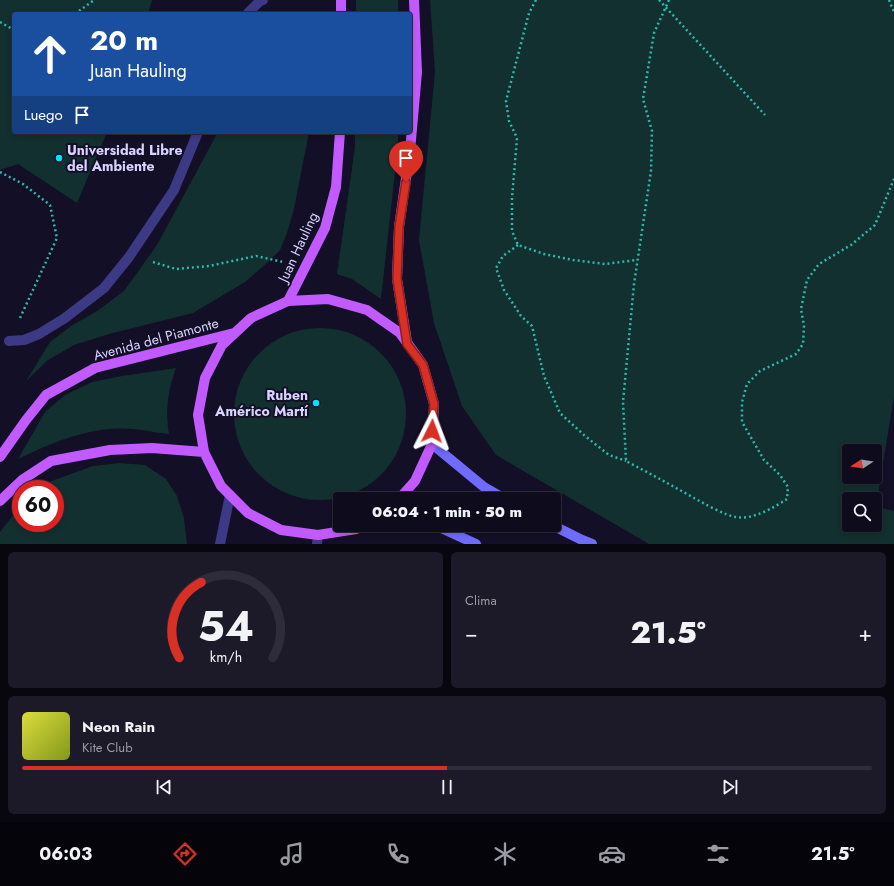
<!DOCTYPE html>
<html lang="es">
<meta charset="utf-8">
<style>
body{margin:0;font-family:Jost,sans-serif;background:#1c1929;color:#f1f3f6;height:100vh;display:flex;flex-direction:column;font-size:15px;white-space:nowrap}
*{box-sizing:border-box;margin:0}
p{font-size:13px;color:#9b9ba3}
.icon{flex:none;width:22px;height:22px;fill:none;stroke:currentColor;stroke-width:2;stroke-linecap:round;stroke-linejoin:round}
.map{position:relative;height:544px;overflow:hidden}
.sheet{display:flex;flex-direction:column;gap:8px;padding:8px;background:#08060f;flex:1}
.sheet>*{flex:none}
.banner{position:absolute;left:12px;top:12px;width:400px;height:122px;border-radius:4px;box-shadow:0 2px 6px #0003,0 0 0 1px #2e2b3b;background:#1a4fa0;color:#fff;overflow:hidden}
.needle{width:26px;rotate:258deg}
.fabs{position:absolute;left:842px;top:444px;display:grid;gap:8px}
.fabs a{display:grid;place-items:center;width:40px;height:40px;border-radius:4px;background:#0e0b1c;box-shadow:0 2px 6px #0003,0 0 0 1px #2e2b3b;font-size:20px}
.speed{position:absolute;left:12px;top:480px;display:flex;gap:8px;font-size:20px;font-weight:700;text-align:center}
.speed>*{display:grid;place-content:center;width:52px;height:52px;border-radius:50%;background:#0e0b1c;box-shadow:0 2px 6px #0003,0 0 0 1px #2e2b3b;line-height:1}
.speed .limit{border:6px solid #d22;background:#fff;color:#111}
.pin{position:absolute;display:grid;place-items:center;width:34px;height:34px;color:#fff;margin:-41px -17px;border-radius:50% 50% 50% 0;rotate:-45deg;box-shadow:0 0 4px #0007}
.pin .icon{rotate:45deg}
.me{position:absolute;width:44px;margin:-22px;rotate:3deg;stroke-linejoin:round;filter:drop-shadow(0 0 3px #0008)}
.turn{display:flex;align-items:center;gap:14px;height:84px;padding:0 12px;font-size:18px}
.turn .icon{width:52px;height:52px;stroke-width:2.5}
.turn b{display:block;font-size:28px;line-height:34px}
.then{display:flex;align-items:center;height:38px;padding:0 12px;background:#0003;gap:8px;font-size:15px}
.big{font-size:30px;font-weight:800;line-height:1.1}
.sheet .card{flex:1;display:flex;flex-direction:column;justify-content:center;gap:6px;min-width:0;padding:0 14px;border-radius:6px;background:#1c1929}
.sheet .dial{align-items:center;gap:0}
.dial svg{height:104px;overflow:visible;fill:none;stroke:#2e2b3b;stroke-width:7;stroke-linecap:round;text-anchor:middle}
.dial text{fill:#f1f3f6;stroke:none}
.song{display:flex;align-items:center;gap:12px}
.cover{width:48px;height:48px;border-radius:6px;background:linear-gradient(135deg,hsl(60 70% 55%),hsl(70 70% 35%))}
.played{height:4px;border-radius:2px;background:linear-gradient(90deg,#d93025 50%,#2e2b3b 50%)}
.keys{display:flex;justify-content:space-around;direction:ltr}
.heat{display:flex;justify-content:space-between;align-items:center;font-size:22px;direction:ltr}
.sheet .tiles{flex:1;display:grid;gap:8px;grid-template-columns:1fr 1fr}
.card:last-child{grid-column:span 2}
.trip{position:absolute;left:333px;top:492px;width:228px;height:40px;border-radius:4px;background:#0e0b1c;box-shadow:0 2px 6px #0003,0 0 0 1px #2e2b3b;font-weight:800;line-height:40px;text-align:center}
.menu{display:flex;height:64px;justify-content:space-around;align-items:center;background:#06040b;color:#9b9ba3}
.menu .icon{width:28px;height:28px}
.menu .on{color:#d93025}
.menu b{font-size:18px;color:#f1f3f6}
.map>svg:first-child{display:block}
.green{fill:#12302f;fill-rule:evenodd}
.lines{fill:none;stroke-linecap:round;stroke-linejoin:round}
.path{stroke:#2fb8b0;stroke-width:2.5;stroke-dasharray:2 3;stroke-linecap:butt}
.minor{stroke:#3d3a85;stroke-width:10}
.secondary{stroke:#6f6bff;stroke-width:10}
.primary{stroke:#c25bff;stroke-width:10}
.route-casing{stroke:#8d1f18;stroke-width:10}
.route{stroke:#d93025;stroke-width:7}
.poi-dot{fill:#00e5ff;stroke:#130f26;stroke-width:1.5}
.labels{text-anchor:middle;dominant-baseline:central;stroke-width:4;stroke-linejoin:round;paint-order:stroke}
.poi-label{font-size:14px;font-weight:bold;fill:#d9d4ff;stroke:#130f26;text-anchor:start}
.street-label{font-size:14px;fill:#d9d4ff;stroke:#130f26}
</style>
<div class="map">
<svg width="894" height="544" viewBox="0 0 894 544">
<rect width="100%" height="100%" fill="#130f26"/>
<!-- green -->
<path class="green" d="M0 0H152L148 14H14V132H107L77 203 18 164 0 170Z
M356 0H398V14H356Z
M430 0H894V396L876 507 894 511V544H649L496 455 462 406 434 323 419 240 435 72ZM849 451H875V477H849ZM849 499H875V525H849Z
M218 132H309L294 209 287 233 280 250 268 262 245 282 193 313 109 334 74 345 48 360 26 381 50 342 71 326 97 311 124 291 157 245Z
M355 132H398V145L381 299 352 279 337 274 355 147Z
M234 414a86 86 0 1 1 172 0a86 86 0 1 1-172 0Z
M176 368C168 390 165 411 169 434 157 433 145 430 133 429 93 425 53 442 18 459L45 412 65 395 92 382 122 376Z
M120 463 145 465 166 479 177 496 184 518 187 544H0V532L21 505V523H55V489H37L46 483 93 466Z"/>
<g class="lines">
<!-- path -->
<path class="path" d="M536 0 529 13 506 101 509 121 517 138 512 198V231L518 245 544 254 573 260 605 264 637 260
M659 0 765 115
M669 0 654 33 643 99 652 131 651 171 634 284 623 402 626 461C649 473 671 485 694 498 703 503 726 516 736 517 753 520 773 508 787 499L788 487 780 475 764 460 742 422V402L747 384 760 371 796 354 803 344 804 326 801 309 807 280 819 264 851 245 875 225 894 179
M889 0 894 12
M75 14 94 0
M0 22 14 30
M0 172 23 184 50 205 57 238 20 318
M518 245 503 256 496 268 504 290 521 316 532 326 544 376 560 413 585 436 609 455 626 461
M153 262 176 269 209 266 256 256 283 262"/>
<!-- minor -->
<path class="minor" d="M247 14 260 1 263 0
M9 341 24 340 39 334 65 318 104 288 129 257 174 190 198 132
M220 544 230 495
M317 544 318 535"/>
<!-- secondary -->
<path class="secondary" d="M432 444 484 487 505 499
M430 525 439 527 476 544
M552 525 582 540 592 544"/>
<!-- primary -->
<path class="primary" d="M341 14V0
M288 301 325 228 336 187 340 132
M407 342 397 279 399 227 410 151 417 72 414 0
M0 457 26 420 46 395 95 368 234 333
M0 501 22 480 51 461 110 450 152 448 204 452
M361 525 356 529 318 535 281 530 248 513 221 486 204 452 198 415 205 378 222 345 251 318 288 301 328 299 367 310 400 333 423 365 434 404 432 444 415 481 399 499"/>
</g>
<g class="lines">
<defs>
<path id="route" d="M406 182 399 227 397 279 407 344 423 365 434 404 432 431"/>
</defs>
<!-- route casing -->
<use href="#route" class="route-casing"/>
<!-- route -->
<use href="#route" class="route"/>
</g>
<!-- markers -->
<g class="poi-dot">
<circle cx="59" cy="158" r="4"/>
<circle cx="316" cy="403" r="4"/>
</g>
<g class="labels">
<!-- poi labels -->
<g class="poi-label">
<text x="67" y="150">Universidad Libre<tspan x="67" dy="16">del Ambiente</tspan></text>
<text x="308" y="395" text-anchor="end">Ruben<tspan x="308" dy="16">Américo Martí</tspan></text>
</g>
<!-- street labels -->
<g class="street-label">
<text transform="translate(298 247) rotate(-65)">Juan Hauling</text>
<text transform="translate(156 339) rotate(-15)">Avenida del Piamonte</text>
</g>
</g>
</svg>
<div class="fabs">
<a><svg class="needle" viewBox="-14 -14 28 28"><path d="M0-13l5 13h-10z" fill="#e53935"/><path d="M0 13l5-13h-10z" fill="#9b9ba3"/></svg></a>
<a><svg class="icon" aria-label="search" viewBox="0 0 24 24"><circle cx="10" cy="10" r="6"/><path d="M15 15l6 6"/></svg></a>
</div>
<div class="speed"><div class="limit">60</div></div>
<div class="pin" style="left:406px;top:182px;background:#d93025"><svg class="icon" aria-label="arrive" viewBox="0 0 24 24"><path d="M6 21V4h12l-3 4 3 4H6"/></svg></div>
<svg class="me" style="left:432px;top:431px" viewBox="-20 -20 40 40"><path d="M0-17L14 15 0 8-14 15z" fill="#d93025" stroke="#fff" stroke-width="4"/></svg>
<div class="trip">06:04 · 1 min · 50 m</div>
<div class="banner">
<div class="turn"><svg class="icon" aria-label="ahead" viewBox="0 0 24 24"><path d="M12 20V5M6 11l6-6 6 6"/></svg><div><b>20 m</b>Juan Hauling</div></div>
<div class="then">Luego<svg class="icon" aria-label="arrive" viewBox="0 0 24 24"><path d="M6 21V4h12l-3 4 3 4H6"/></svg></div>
</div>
</div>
<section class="sheet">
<div class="tiles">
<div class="card dial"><svg viewBox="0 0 100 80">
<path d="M14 69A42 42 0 1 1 86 69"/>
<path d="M14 69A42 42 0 0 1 31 11" stroke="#d93025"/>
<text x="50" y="56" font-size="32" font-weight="700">54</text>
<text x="50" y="72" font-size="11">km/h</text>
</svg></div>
<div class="card"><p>Clima</p>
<div class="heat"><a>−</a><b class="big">21.5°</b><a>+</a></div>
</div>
<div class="card">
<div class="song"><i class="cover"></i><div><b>Neon Rain</b><p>Kite Club</p></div></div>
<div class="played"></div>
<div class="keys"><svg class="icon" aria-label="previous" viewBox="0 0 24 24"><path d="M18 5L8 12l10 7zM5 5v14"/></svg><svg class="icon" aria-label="pause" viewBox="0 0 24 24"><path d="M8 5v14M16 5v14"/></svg><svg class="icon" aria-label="next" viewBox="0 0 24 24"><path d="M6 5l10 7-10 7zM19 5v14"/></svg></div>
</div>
</div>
</section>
<nav class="menu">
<b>06:03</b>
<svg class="icon on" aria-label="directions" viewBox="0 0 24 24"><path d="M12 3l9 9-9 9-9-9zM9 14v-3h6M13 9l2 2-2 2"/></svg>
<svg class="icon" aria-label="music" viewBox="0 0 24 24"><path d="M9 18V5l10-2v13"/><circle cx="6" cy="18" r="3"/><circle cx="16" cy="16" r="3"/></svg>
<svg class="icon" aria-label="phone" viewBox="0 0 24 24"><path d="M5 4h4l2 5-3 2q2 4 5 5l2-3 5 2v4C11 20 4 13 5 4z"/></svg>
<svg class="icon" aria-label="climate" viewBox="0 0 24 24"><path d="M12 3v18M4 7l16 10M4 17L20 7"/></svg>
<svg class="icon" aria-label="car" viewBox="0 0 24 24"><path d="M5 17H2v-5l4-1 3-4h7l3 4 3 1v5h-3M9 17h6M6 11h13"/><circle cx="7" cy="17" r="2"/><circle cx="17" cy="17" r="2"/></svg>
<svg class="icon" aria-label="filters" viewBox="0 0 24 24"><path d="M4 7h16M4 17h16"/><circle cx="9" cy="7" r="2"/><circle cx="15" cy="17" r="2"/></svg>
<b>21.5°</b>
</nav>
